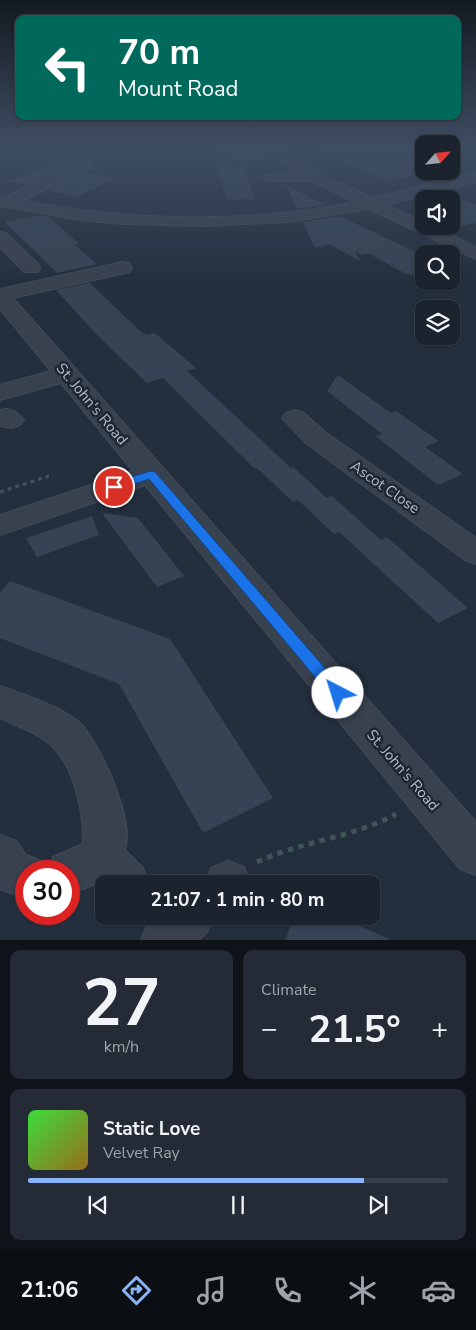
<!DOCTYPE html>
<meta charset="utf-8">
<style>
body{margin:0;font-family:"Nunito Sans",sans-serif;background:#242b36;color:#f1f3f6;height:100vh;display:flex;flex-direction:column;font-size:19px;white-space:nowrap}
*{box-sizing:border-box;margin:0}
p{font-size:16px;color:#a0a4aa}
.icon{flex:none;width:28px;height:28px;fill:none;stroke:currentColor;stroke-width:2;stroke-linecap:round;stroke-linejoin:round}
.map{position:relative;height:940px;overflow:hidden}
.sheet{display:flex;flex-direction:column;gap:10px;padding:10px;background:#0f1319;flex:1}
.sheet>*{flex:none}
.guide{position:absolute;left:15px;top:15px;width:446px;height:105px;border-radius:10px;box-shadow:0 1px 4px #0004,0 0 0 1px #39404a;background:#00695c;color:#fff;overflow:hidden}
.needle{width:32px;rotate:63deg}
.fabs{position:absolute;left:415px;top:135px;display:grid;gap:10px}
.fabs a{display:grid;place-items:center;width:45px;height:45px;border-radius:10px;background:#1b232e;box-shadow:0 1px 4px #0004,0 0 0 1px #39404a;font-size:25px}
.speed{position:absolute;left:15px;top:860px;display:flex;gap:10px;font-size:25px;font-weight:700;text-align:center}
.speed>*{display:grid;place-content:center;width:65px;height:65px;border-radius:50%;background:#1b232e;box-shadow:0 1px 4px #0004,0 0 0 1px #39404a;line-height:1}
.speed .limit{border:8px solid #d22;background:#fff;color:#111}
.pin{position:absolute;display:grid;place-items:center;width:42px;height:42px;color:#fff;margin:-21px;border:2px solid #fff;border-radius:50%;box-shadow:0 1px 5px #0007}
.me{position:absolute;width:55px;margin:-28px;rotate:320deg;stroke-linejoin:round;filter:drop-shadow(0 0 4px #0008)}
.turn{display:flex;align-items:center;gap:18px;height:105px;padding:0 20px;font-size:22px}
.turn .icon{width:65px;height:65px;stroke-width:2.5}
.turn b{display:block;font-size:35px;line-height:42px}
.big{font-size:38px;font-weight:700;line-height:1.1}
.sheet .widget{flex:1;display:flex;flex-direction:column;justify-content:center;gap:8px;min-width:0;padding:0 18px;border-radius:10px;background:#242b36}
.sheet .dial{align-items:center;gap:0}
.dial b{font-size:65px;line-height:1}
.song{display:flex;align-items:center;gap:15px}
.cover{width:60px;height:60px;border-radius:8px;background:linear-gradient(135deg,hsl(120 70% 55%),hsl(40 70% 35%))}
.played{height:5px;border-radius:2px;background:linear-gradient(90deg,#8ab4f8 80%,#39404a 80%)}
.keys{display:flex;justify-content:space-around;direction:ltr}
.heat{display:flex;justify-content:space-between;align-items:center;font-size:28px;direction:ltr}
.sheet .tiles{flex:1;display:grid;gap:10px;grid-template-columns:1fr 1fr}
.widget:last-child{grid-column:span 2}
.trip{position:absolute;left:95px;top:875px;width:285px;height:50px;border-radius:10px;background:#1b232e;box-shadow:0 1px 4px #0004,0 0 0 1px #39404a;font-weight:700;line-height:50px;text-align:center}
.menu{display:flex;height:80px;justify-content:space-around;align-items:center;background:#0b0e12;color:#a0a4aa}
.menu .icon{width:35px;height:35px}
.menu .on{color:#8ab4f8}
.menu b{font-size:22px;color:#f1f3f6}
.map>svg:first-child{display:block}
.building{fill:#364354}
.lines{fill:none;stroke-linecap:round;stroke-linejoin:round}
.minor-casing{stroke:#414a57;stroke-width:2}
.path-far1{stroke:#3f5557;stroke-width:3;stroke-dasharray:4 4;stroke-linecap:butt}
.path{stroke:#3f5557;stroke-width:5;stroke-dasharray:5.5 5.5;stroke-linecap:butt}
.minor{fill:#38414e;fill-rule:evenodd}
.route{fill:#1a73e8;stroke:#114b97}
.labels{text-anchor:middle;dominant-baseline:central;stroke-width:5;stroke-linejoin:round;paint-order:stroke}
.street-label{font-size:15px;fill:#b4bcc9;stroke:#1d2633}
</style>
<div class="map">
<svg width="476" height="940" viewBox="0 0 476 940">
<rect width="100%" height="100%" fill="#242f3e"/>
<!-- building -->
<path class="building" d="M314 149H423L424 171H434L389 181Z
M53 164 64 167 26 185 9 181Z
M243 166 255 199 227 200 217 167Z
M84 172 114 179 75 197 48 190Z
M286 185 325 205 297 209Z
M451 195 476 205V223L462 226 451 222Z
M42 215 49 217 79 244 75 245 97 264 57 273 5 222Z
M340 216 424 256V276L406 274 368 253 362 255 355 251 360 261 329 244 315 248 303 222Z
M90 283 140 331 147 335 155 333 196 368 187 371 291 468 293 467 327 498 332 496 381 540 387 537 468 608 438 623 339 532 334 534 298 500 293 502 257 468 255 469 163 378 147 383 97 335 56 290Z
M338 375 391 413 396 411 439 441 425 447 463 474 438 485 375 436 382 434 327 391Z
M102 513 138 518 184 576 157 587Z
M92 516 99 535 37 557 26 538Z
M10 581 170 639 273 798 203 833 119 684 0 638V592Z
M295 916H338L391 940H285Z"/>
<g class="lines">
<defs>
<path id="minor" d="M218 149H232L245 152 287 149 318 173 373 198 476 172V182L386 205 424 222V226H432L476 247V259L369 209 288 222 205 226 122 224 80 220 0 206V196L5 197 84 160 89 161 91 164 89 167 23 201C130 221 248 224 355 202L311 181H266L263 178 266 175 298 172 280 157 245 160 219 156Z
M0 232 6 233 38 264 40 268 38 272H24L0 247Z
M123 262 130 264 132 268 130 272 13 298 476 822V875L460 869 145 485 0 535V515L133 471 61 383 0 400V385L51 371 0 309V289Z
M7 409 16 412 24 420 20 425 11 428 0 426V410Z
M295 410 304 413 325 432 476 538V564L465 560 307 444 282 418 286 413Z
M0 686C23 694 62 707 80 723 101 744 135 821 125 850L143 868 149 884H104V892L96 884 69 894V871H47L53 857 83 844C84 813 75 769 52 746 38 733 17 726 0 718Z
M0 835 16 841 26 855 42 861 46 871H26V899L0 889Z
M228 861 244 867 250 884H205L211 868Z
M156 916H214L207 932 199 940H141L148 923Z"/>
</defs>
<!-- minor casing -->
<use href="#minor" class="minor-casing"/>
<!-- path-far1 -->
<path class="path-far1" d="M0 492 49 476"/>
<!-- path -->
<path class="path" d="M257 862C302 841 352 838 396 814"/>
<!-- minor -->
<use href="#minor" class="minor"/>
</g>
<!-- sky -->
<linearGradient id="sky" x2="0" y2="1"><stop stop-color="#141a22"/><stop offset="0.53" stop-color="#3f4d63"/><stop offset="1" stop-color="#3f4d63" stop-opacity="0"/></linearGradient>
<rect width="476" height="280" fill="url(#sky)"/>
<!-- route -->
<path class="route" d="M151 471 155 472 343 689 345 693 343 697 338 699 332 697 149 479 114 490 108 487 109 484Z"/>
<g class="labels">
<!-- street labels -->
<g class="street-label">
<text transform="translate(92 404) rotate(50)">St. John's Road</text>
<text transform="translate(385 487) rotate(35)">Ascot Close</text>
<text transform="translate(403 770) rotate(49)">St. John's Road</text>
</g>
</g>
</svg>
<div class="fabs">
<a><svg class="needle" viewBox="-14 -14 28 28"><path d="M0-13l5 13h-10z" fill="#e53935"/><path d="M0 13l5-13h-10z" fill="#a0a4aa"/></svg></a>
<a><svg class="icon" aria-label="sound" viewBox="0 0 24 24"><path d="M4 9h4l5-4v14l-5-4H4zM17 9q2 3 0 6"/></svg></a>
<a><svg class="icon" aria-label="search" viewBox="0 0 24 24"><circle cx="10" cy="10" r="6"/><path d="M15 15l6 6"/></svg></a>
<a><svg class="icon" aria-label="layers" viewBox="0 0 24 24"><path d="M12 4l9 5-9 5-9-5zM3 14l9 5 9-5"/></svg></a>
</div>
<div class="speed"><div class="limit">30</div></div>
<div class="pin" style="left:114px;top:487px;background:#d93025"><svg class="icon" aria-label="arrive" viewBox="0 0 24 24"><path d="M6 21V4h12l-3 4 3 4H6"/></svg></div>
<svg class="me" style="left:338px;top:693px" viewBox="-20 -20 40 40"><circle r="19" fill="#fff"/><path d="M0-13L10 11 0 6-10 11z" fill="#1a73e8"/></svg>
<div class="trip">21:07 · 1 min · 80 m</div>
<div class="guide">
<div class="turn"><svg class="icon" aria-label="left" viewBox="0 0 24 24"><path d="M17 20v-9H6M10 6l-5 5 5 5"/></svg><div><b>70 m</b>Mount Road</div></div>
</div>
</div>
<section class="sheet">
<div class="tiles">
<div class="widget dial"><b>27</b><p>km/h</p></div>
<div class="widget"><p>Climate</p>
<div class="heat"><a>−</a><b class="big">21.5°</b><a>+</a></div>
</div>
<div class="widget">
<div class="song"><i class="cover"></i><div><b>Static Love</b><p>Velvet Ray</p></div></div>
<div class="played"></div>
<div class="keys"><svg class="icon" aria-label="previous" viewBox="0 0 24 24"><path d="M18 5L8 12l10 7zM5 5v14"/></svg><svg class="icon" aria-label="pause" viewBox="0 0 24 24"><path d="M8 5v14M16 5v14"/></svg><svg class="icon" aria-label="next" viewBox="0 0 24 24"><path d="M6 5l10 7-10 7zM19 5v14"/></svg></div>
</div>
</div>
</section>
<nav class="menu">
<b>21:06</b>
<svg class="icon on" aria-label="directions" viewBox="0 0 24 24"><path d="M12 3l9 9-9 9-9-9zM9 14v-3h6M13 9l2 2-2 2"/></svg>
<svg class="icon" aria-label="music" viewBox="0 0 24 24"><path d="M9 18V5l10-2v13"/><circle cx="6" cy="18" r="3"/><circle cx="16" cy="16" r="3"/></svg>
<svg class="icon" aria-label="phone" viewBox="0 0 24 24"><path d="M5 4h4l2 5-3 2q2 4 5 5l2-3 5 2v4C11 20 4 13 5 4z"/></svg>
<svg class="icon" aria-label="climate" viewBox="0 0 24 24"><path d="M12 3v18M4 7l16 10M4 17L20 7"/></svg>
<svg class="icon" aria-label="car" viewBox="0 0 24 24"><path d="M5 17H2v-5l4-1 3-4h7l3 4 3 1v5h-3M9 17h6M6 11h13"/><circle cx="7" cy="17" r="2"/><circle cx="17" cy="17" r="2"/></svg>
</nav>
